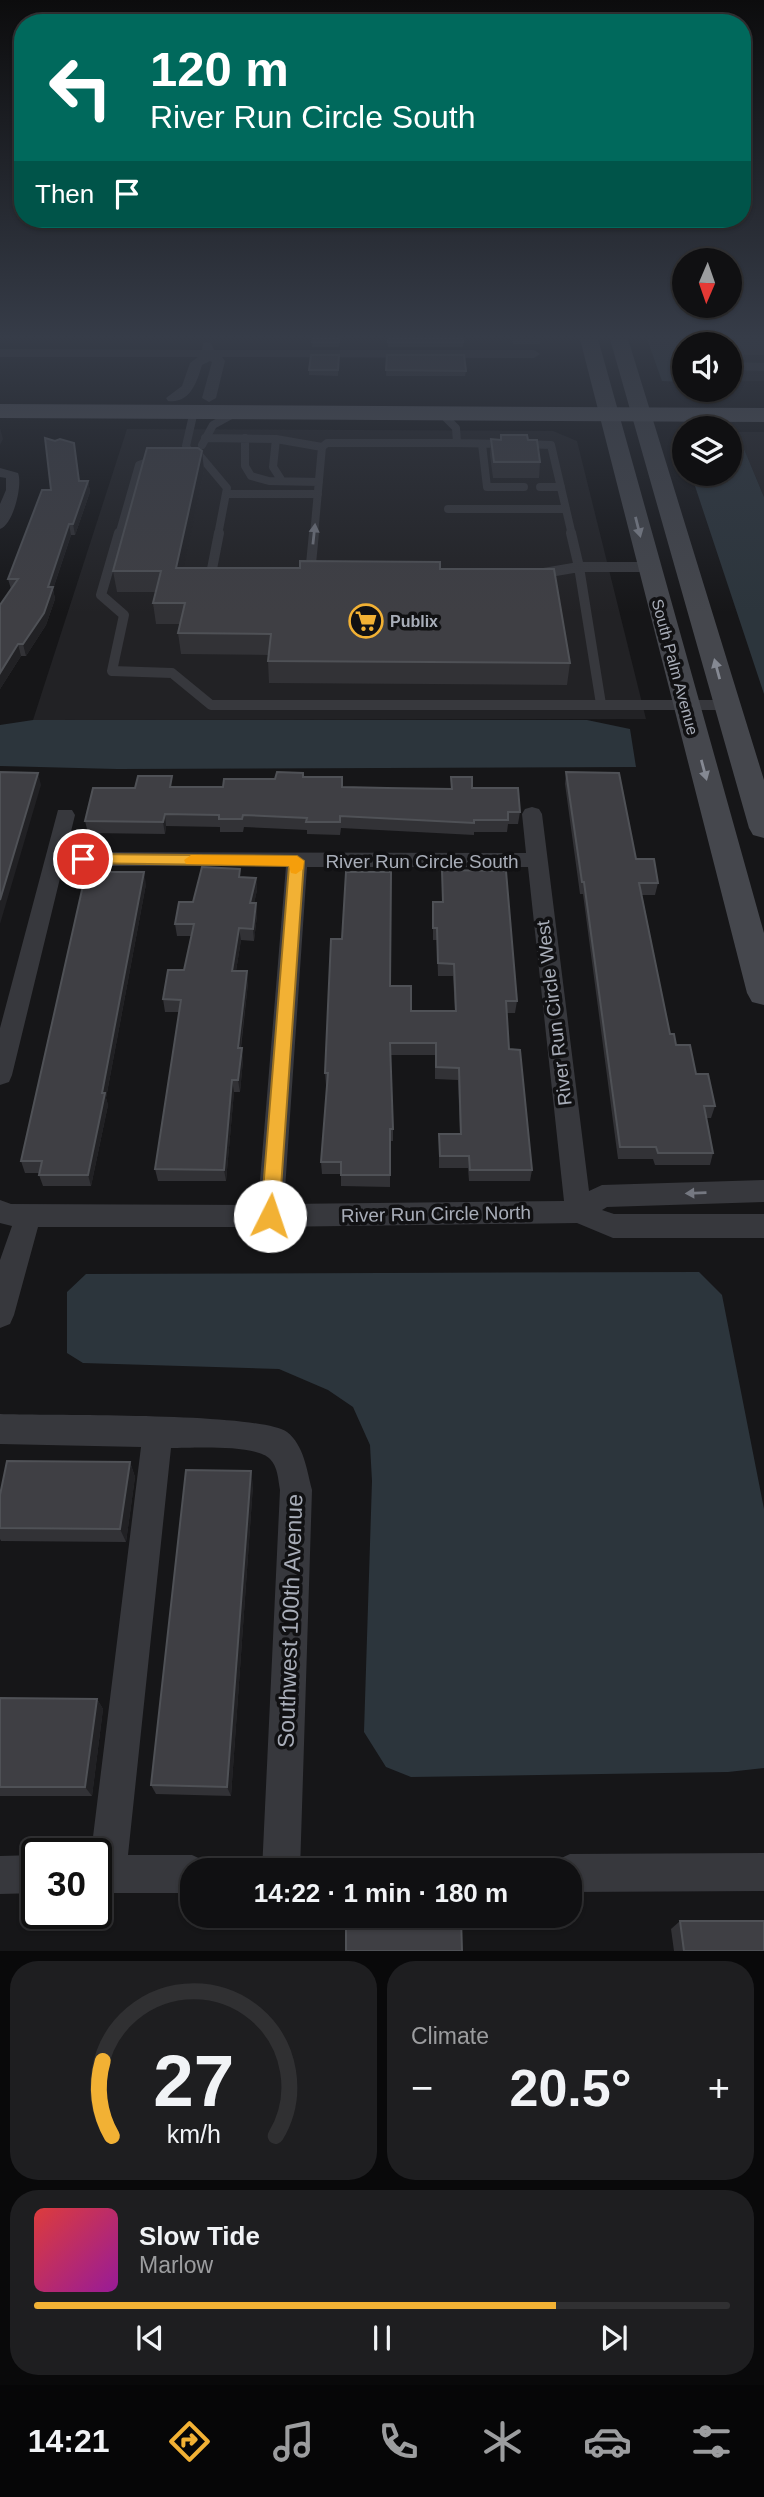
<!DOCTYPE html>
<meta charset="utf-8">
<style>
body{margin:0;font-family:Arial,sans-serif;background:#1e1e20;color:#f1f3f6;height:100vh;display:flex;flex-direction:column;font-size:26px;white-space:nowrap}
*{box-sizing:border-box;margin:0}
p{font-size:23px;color:#9c9d9f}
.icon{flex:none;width:38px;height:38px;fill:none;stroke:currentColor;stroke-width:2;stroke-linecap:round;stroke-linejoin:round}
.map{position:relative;height:1951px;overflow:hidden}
.sheet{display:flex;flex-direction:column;gap:10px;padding:10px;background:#09090a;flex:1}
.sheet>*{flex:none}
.top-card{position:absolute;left:14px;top:14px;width:737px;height:214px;border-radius:28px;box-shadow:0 2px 5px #0004,0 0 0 2px #303032;background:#00695c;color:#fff;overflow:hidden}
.needle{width:46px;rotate:182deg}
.controls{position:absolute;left:672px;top:248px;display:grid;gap:14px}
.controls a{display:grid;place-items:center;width:70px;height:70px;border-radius:50%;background:#101012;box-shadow:0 2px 5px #0004,0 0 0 2px #303032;font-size:35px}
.speed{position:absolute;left:21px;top:1838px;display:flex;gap:14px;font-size:35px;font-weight:700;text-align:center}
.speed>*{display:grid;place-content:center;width:91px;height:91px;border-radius:50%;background:#101012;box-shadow:0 2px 5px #0004,0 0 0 2px #303032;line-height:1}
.speed .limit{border:4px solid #111;border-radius:10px;background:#fff;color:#111}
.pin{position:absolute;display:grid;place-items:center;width:60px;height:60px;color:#fff;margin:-30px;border:4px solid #fff;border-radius:50%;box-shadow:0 2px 7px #0007}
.me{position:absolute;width:77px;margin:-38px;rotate:4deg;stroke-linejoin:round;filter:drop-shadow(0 0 5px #0008)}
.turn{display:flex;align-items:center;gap:24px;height:147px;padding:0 21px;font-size:32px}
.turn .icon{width:91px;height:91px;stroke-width:2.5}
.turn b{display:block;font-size:49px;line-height:60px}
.then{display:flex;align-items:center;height:66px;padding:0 21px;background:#0003;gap:14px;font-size:26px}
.big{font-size:52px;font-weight:700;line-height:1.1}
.sheet .tile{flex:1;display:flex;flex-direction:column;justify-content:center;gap:10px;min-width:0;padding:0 24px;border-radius:28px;background:#1e1e20}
.sheet .dial{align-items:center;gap:0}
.dial svg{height:182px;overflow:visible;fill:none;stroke:#303032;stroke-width:7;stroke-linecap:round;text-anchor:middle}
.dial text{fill:#f1f3f6;stroke:none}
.song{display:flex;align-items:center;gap:21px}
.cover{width:84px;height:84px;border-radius:10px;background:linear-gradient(135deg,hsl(0 70% 55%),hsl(300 70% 35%))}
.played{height:7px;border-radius:4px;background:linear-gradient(90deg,#f2b134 75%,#303032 75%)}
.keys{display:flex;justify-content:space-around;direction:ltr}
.heat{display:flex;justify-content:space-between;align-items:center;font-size:38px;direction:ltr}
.sheet .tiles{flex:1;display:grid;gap:10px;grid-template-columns:1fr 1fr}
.tile:last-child{grid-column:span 2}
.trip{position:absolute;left:180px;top:1858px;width:402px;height:70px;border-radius:28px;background:#101012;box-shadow:0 2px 5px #0004,0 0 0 2px #303032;font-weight:700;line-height:70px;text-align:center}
.dock{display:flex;height:112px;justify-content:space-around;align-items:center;background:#060607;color:#9c9d9f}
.dock .icon{width:49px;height:49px}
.dock .selected{color:#f2b134}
.dock b{font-size:32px;color:#f1f3f6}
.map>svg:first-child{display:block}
.built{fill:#222225}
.water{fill:#2c353c}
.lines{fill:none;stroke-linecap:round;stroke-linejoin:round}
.lane-far1{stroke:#37383d;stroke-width:8}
.lane{stroke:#37383d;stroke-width:10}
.street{fill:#37383d;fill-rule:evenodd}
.secondary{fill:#45474d;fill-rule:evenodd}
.primary{fill:#53555c;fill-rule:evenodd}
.wall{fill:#323236}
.shaded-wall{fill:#212124}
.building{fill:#3f3f44;stroke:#4f5156;stroke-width:2}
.oneway{fill:#858993}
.oneway2{fill:#757881}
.route{fill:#f2b134;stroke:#9d7322;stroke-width:2}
.slow{fill:#f59e0b}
.labels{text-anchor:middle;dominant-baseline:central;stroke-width:7;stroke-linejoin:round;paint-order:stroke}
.far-poi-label{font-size:16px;font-weight:bold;fill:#a8adb8;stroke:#111113;text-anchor:start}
.far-street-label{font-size:16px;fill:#a8adb8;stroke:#111113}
.street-label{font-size:19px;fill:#a8adb8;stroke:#111113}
.near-street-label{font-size:23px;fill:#a8adb8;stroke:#111113}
</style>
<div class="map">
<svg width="764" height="1951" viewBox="0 0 764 1951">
<rect width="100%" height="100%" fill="#161618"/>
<!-- built -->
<path class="built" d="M699 339H764V381H730V345H701Z
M127 429 553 431 577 441 646 719 33 720Z
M737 432H764V497Z"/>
<!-- water -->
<path class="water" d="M647 339H699L701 345H684V382L662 381Z
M730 431 737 432 764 497V694L691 474H730Z
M33 720H587L630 729 636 767 117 769 0 766V725Z
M699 1272 722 1295 764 1509V1768L728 1772 411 1777 386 1767 364 1732 372 1481 370 1445 353 1407 328 1390 279 1369 83 1363 67 1353V1292L86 1274Z"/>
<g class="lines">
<!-- lane-far1 -->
<path class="lane-far1" d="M717 339 719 345
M730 366 764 367
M441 413 456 428 457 443 505 444
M205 438 276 439 322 447
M245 438V466L251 476 269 481 319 482
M276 439 273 467 282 481
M482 444 487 487H524
M523 444 551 445 572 535
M202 445 213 425 233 414
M188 454 201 457 227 488 218 535
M191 454 186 446 194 411
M540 487H561
M226 494H318
M448 509H566
M119 535 139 465 156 459
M314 535 322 447 327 443H457"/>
<!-- lane -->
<path class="lane" d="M119 533 101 595 124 615 112 671 172 673 211 705H727
M219 533 211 574H219
M310 574 314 533
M538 574 579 567 571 533
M601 704 579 567H648"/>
<!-- street -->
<path class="street" d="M207 342 211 343 214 350H534L540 354 534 358 222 357 225 361 216 398 209 402 202 398 212 362 210 361 202 365C197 382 190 404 168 401L166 398 182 386 190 363 198 357H0V349L202 350 203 343Z
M0 468 18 473C23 485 13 525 0 529V504L6 490V478L0 477Z
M532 807 539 809 542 814 589 1191 602 1185 764 1180V1202L607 1207 602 1210 614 1214H764V1238H613L577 1223 270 1227H38L14 1315 10 1324 0 1328V1260L12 1226 0 1223V1200L11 1204 258 1205 286 866H63L12 1075 9 1082 0 1085V1028L58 810H72L75 815 66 852 526 853 522 814 525 809ZM307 867H528L564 1201 284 1204Z
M0 1414C48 1416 258 1412 287 1432 304 1445 307 1471 312 1490L300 1871H262L280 1490C278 1479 278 1467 270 1459 256 1444 193 1448 171 1448L128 1855H192L205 1861 209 1871H192V1893H96V1853H91L141 1447 0 1444Z
M764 1853V1891L570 1892V1871H552L557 1860 570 1854Z
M37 1855V1893L0 1894V1856Z"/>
<!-- secondary -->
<path class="secondary" d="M580 339H598L764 933V1005L752 1002 747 993Z
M610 339H628L764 780V838L753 835 749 828Z"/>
<!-- primary -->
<path class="primary" d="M0 404 764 408V422L0 418Z"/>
</g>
<!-- wall -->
<path class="wall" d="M313 339H340L339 347H312Z
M388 339 463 342V347H388Z
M512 339H540V344H513Z
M731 339H764V355H738Z
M339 355 338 376 309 375V370Z
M387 355 466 371 465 376H386Z
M501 435 528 440 540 462 539 478H493L490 455 491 439 501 440Z
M202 451 204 471 183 568 440 569 570 663 567 685 269 683 268 661 269 655 181 654 178 633 180 624H156L153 603 156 592H117L113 571Z
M80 481H88L90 492 75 535H71L53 589 55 599 46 625 26 656H21L0 689V605L11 589 8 579 51 490Z
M566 772 636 859 658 883 655 895H642L670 1034 676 1045 696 1074 715 1106 711 1118H706L713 1153 710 1165H655L653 1159H618L583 894H580L565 784Z
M303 773V777L343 787 451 789V777L520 812 518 824H508L507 832H474V835L341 828 340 835 307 834V830L244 827 243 832H220V827L166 826 165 834 88 833 85 821 173 787H223Z
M442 870 517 1001 515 1013H506L509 1049 532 1170 530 1181H469L468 1168H439V1134H460L458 1080 435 1079V1055H390L393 1129V1141H390V1187L341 1186V1174H322L321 1162 327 1085H326L325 1073 390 986 411 1011H455L453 976H438L437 940H433V902H442Z
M241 877 256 878 257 890 254 903H256L257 915 254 941 241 940 236 971 248 983 241 1048 243 1060 240 1092H234L226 1181H158L155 1169 179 1012H165L163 999 184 970 191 936H177L175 924 193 902Z
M146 884 106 1098 108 1105 91 1186H43L39 1175V1173H25L21 1161Z
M130 1462 135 1477 126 1542 1 1541 0 1539V1495Z
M253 1485 231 1796 156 1794 151 1785Z
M0 1698 97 1699 103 1709 92 1796H0Z
M680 1921 764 1951H674L671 1929Z"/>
<!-- shaded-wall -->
<path class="shaded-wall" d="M0 428 3 439 0 445Z
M202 451 204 471 179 589 176 568Z
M88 481 90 492 75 535 73 524Z
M69 524 71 535 53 589 55 599 46 625 26 656 23 644 48 587Z
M18 644 21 656 0 689V673Z
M38 773 41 785 0 924V900Z
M165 814 166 826 165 834 163 822Z
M144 872 146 884 106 1098 108 1105 91 1186 88 1175 102 1093Z
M256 878 257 890 252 915 250 903Z
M256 903 257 915 254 941 253 929Z
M239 928 241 940 234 983 232 971Z
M247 971 248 983 239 1060 238 1048Z
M242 1048 243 1060 240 1092 238 1080Z
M232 1080 234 1092 226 1181 224 1170Z
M130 1462 135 1477 126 1542 120 1529Z
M251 1471 253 1485 231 1796 227 1787Z
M97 1699 103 1709 92 1796 85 1787Z"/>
<!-- building -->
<path class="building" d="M313 339H339V342H312Z
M388 339H463V342H388Z
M311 355H339L338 370H309Z
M387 355H464L466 371 386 370Z
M501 435H527L528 440H537L540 462H494L491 439 501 440Z
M45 438 55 441 60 439 74 443 79 481H88L73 524H69L48 587H53L44 613 23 644H18L0 673V605L18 579H8L42 490H51Z
M147 448H198L202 451 176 568H300V561L440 562V569H554L570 663 268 661 271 634 178 633 185 603H153L161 571H113Z
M0 772 38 773 0 900Z
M277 772 303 773V777H342V787L387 788 452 789 451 777H472V788H518L520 812H508V820H474V823L340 816V822H306L307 818 243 815 242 819H219V815L165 814 163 822 85 821 93 788H135L138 776H172L170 787H223L224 779H275Z
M566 772 619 773 636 859H654L658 883H639L670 1034H674L676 1045H690L696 1074H708L715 1106H704L713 1153H658L656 1147H620L584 882H582Z
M202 867 240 869 239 877 256 878 250 903H256L253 929 239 928 232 971H247L238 1048H242L238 1080H232L224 1170 155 1169 181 1000 163 999 168 970H184L194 924H175L179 902H193Z
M442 870 506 871 517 1001H506L509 1049 520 1050 532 1170H470L469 1156H440L439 1134H461L459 1068 436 1067V1043H390L393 1129H390V1175H341V1162H321L328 1073H325L331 939H342L346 872H391L390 986H411V1011H456L454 964 438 963 437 928H433V902H443Z
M86 872H144L102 1093H105L88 1175H39L42 1161H21Z
M7 1461 130 1462 120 1529 0 1528V1495Z
M186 1470 251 1471 227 1787 151 1785Z
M0 1698 97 1699 85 1787H0Z
M346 1918 461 1919 462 1951H346Z
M680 1921H764V1951H684Z"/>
<!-- one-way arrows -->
<defs><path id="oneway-solid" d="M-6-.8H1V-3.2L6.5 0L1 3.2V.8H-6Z" transform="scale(1.75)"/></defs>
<g class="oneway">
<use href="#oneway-solid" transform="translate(638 527) rotate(76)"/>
<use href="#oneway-solid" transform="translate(717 669) rotate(-105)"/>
<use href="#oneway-solid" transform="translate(704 770) rotate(75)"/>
</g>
<g class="oneway2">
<use href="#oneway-solid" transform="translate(314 534) rotate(-84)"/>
<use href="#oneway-solid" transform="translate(696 1193) rotate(178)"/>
</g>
<!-- sky -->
<linearGradient id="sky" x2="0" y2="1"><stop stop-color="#0c0c0d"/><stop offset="0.55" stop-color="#363c48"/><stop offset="1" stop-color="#363c48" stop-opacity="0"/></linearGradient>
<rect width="764" height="613" fill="url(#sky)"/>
<!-- route -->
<path class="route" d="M83 854 297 856 304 861 279 1216 276 1221 270 1224 263 1221 261 1216 289 866 77 863 75 859Z"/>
<!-- slow -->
<path class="slow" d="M191 855 297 856 304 861 303 869 296 874 291 873 289 866 186 864 184 860Z"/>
<!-- icons -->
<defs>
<symbol id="supermarket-ring" viewBox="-11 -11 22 22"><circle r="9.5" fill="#111113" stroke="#f2b134" stroke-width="1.5"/><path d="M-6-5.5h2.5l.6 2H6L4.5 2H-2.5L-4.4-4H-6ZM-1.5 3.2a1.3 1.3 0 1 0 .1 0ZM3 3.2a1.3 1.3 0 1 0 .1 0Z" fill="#f2b134"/></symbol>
</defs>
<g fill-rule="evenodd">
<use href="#supermarket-ring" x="347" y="602" width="38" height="38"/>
</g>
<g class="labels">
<!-- far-poi labels -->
<g class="far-poi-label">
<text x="390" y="621">Publix</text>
</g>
<!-- far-street labels -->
<g class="far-street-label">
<text transform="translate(675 667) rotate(75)">South Palm Avenue</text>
</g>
<!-- street labels -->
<g class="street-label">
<text x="422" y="861">River Run Circle South</text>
<text transform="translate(554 1013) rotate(-97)">River Run Circle West</text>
<text transform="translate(436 1214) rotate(-1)">River Run Circle North</text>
</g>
<!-- near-street labels -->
<g class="near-street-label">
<text transform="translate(290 1621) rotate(-88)">Southwest 100th Avenue</text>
</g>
</g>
</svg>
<div class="controls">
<a><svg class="needle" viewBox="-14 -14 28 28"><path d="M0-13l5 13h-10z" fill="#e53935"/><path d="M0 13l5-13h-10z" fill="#9c9d9f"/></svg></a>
<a><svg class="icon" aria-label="sound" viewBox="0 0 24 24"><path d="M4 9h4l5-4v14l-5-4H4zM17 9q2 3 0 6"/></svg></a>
<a><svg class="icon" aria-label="layers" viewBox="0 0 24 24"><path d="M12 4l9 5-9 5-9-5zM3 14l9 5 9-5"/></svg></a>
</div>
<div class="speed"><div class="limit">30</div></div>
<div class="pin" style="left:83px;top:859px;background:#d93025"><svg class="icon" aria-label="arrive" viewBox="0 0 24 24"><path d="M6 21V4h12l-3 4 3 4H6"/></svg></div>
<svg class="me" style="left:270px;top:1216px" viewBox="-20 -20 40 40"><circle r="19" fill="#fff"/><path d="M0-13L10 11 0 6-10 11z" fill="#f2b134"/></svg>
<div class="trip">14:22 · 1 min · 180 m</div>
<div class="top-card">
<div class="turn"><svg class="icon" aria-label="left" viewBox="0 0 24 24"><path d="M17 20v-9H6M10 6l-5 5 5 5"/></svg><div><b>120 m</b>River Run Circle South</div></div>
<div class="then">Then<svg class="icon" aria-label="arrive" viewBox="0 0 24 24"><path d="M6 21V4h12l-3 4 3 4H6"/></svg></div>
</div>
</div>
<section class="sheet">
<div class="tiles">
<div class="tile dial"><svg viewBox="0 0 100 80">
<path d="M14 69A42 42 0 1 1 86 69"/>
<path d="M14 69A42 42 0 0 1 10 36" stroke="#f2b134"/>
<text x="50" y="56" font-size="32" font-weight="700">27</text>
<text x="50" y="72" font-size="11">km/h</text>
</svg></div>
<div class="tile"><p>Climate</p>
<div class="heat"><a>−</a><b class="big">20.5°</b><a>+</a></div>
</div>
<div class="tile">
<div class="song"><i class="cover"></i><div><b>Slow Tide</b><p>Marlow</p></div></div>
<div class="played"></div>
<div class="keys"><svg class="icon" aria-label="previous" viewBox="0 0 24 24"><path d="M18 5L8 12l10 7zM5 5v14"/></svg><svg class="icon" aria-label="pause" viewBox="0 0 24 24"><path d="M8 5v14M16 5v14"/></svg><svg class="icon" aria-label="next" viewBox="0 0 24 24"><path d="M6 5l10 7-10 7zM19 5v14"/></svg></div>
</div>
</div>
</section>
<nav class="dock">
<b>14:21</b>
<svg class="icon selected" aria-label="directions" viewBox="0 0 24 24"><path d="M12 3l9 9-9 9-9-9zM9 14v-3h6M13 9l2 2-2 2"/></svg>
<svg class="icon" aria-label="music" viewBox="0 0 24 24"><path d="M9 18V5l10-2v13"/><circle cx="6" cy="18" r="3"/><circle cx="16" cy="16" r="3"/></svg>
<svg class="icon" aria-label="phone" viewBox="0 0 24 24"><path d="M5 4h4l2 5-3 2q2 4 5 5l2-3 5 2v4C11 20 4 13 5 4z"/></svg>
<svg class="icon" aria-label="climate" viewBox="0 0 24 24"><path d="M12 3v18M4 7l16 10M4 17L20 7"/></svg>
<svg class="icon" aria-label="car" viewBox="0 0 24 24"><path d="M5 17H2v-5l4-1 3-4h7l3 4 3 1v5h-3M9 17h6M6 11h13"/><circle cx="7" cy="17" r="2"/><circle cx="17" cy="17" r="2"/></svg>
<svg class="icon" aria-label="filters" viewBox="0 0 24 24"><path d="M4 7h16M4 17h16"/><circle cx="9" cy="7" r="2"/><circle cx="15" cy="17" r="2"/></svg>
</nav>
